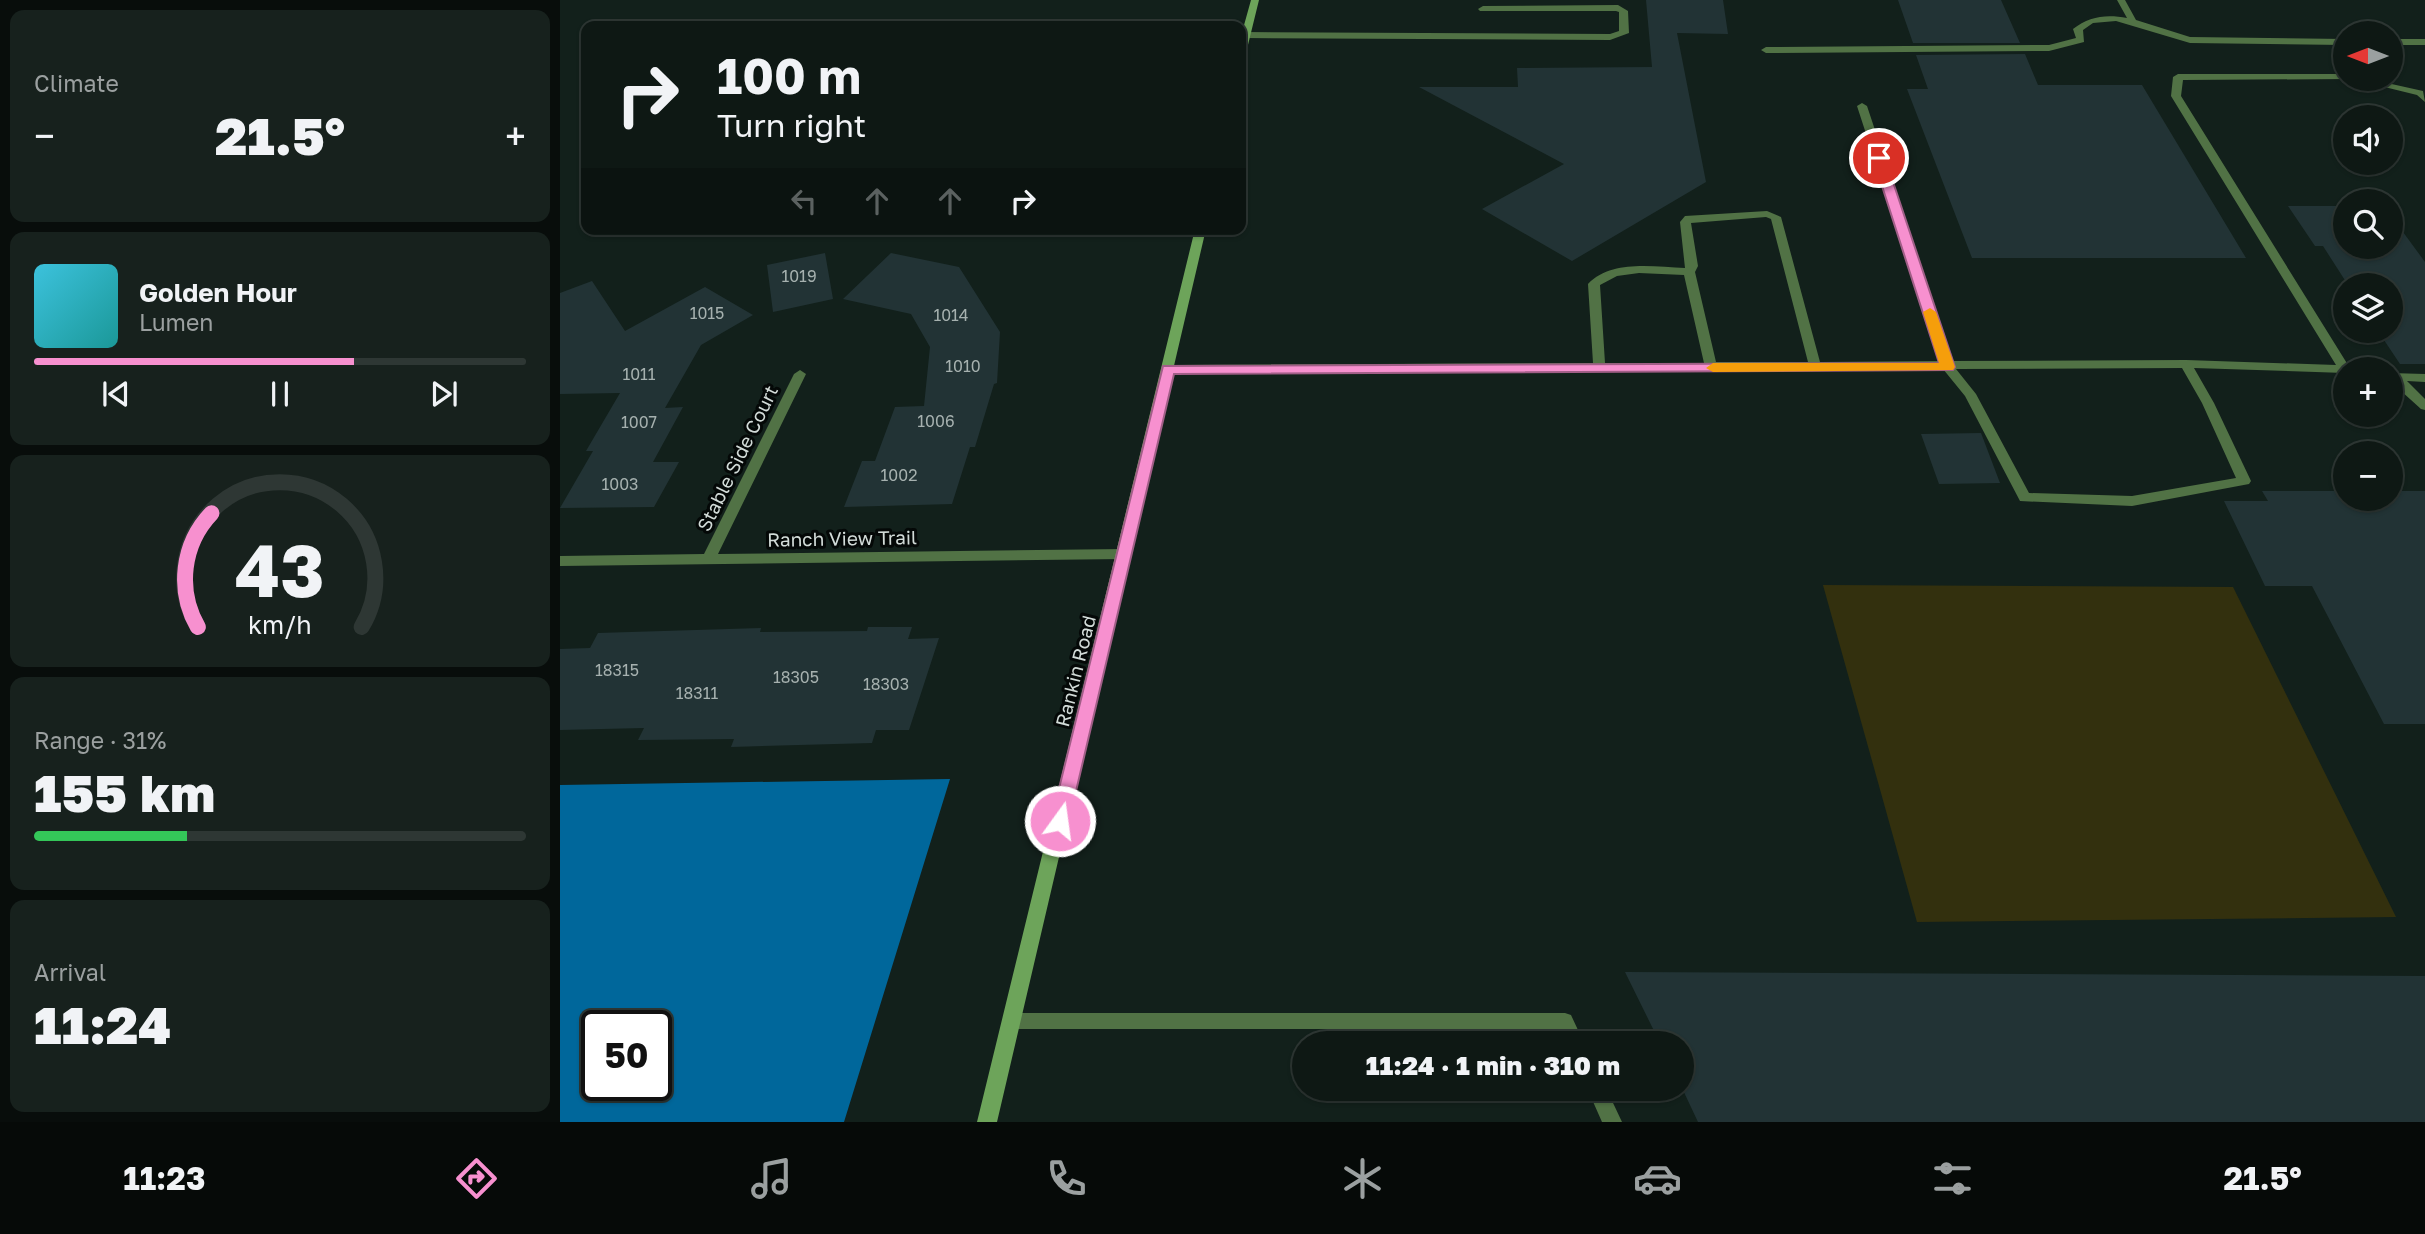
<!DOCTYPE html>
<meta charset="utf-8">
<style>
body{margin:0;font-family:"Golos Text",sans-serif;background:#17211d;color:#f1f3f6;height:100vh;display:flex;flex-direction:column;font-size:26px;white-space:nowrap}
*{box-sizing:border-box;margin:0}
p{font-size:23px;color:#9ba0a0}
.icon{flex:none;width:38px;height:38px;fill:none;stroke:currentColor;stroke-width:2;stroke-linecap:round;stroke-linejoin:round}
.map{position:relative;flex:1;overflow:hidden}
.side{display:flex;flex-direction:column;gap:10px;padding:10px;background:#080d0b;width:560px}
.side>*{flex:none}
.top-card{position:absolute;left:21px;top:21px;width:665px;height:214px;border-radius:14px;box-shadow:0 2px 5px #0004,0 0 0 2px #2e3734;background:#0e1814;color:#f1f3f6;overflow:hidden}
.needle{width:46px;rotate:270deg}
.fabs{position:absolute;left:1773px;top:21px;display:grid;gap:14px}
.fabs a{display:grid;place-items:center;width:70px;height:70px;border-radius:50%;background:#0e1814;box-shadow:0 2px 5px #0004,0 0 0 2px #2e3734;font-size:35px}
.speed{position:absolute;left:21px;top:1010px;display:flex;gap:14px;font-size:35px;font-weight:700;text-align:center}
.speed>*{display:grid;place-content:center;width:91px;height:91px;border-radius:50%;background:#0e1814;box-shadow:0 2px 5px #0004,0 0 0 2px #2e3734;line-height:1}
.speed .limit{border:4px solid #111;border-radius:10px;background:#fff;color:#111}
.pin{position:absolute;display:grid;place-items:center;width:60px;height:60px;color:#fff;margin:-30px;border:4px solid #fff;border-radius:50%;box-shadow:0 2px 7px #0007}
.me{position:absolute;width:77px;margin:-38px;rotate:14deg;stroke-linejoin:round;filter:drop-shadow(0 0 5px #0008)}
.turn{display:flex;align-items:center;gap:24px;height:147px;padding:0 21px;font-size:32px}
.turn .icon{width:91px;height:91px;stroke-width:2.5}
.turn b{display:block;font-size:49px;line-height:60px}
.lanes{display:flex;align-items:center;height:66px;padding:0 21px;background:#0003;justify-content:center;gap:35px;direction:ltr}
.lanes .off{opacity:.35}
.big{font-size:52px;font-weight:800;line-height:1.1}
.side .card{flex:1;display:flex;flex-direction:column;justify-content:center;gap:10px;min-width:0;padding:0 24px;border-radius:14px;background:#17211d}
.side .dial{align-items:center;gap:0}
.dial svg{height:182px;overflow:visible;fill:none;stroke:#2e3734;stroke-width:7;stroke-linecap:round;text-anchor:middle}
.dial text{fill:#f1f3f6;stroke:none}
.song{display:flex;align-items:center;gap:21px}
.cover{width:84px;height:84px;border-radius:10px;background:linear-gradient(135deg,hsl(190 70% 55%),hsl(180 70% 35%))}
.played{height:7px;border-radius:4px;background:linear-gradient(90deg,#f790cf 65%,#2e3734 65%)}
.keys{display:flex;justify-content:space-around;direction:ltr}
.heat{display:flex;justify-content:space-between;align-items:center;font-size:38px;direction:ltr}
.charge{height:10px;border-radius:5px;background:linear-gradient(90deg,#34c759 31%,#2e3734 0)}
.trip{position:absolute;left:732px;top:1031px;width:402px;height:70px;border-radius:35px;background:#0e1814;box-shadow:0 2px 5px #0004,0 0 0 2px #2e3734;font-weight:800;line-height:70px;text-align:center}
.dock{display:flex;height:112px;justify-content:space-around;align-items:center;background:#060a08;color:#9ba0a0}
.dock .icon{width:49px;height:49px}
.dock .current{color:#f790cf}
.dock b{font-size:32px;color:#f1f3f6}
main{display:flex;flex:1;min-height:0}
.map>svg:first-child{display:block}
.green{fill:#33300e}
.water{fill:#00679b;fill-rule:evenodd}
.building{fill:#223335}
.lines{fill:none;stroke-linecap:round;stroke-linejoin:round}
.lane{fill:#517245;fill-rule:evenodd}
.street{fill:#517245;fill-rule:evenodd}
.secondary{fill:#6da45a;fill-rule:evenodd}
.route{fill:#f790cf;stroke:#a15e87;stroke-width:2}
.slow{fill:#f59e0b}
.labels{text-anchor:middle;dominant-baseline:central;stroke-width:6;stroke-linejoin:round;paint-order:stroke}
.number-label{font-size:16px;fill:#a6b1af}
.street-label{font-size:19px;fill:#d2dbd8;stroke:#040807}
</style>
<main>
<section class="side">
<div class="card"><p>Climate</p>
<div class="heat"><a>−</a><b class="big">21.5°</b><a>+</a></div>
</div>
<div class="card">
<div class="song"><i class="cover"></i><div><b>Golden Hour</b><p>Lumen</p></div></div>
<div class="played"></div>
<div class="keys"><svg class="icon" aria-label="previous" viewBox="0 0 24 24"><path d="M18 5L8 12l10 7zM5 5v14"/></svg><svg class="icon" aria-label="pause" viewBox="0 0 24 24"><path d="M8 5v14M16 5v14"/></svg><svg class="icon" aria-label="next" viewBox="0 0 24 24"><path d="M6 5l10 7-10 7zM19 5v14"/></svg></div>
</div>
<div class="card dial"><svg viewBox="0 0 100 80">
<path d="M14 69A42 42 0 1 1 86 69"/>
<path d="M14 69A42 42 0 0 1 20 19" stroke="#f790cf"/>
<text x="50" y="56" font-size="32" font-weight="700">43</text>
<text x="50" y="72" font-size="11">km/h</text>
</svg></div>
<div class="card"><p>Range · 31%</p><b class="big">155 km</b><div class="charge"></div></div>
<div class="card"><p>Arrival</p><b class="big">11:24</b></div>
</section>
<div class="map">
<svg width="1865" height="1122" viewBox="0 0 1865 1122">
<rect width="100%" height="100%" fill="#12201b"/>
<!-- green -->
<path class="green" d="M1263 585 1673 587 1836 917 1357 922Z"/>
<!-- water -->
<path class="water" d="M390 779 284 1122H0V785ZM37 1026H96V1085H37Z"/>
<!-- building -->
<path class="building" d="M1086 0H1163L1168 34 1117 33 1146 182 1012 261 922 209 1004 164 859 87H958L957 68 1092 67Z
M1338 0H1441L1460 43H1353Z
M1465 54 1478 85H1582L1686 258H1412L1347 89H1368L1356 55Z
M1728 206H1785V247H1830L1832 217 1865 262V364H1840L1818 331H1830V285H1788L1763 246H1755Z
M265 253 273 299 213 312 207 265Z
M331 253 399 267 440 332 437 383 434 384 415 447H410L392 504 284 507 302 461H315L335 407 364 406 370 347 351 314 283 299Z
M32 281 65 331 145 287 193 315 141 345 105 408 123 407 93 462H119L94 507 0 508 33 451H26L60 393 0 394V293Z
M1421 433 1440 483 1379 484 1361 434Z
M1702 491H1785V499H1830V491H1865V724H1824L1752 586H1705L1664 501H1708Z
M308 627H352L348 639 379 638 349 730H316L312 743 171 747 174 739 78 740 84 728 0 730V649L30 648 38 633 201 628 200 632 307 631Z
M1065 972 1865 976V1122H1138L1122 1088V1043H1100Z"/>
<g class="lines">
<!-- lane -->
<path class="lane" d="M1557 0H1565L1576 20 1630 37 1785 39V45L1630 43 1556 21 1533 23 1523 30 1524 42 1489 51 1206 53 1201 50 1206 47 1489 45 1516 38 1513 29C1529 16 1547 14 1567 18Z
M923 6 1058 5 1068 11 1069 33 1050 40 685 38 681 36 685 32 1050 34 1059 31V12L1056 11H920L918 9Z
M1830 39H1865V45H1830Z
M1618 74H1785V79H1789L1623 80 1621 96 1788 365 1796 366 1798 369H1785V373L1634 368 1654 403 1691 481 1689 484 1572 506 1460 501 1405 396 1383 369 608 373 602 369 608 365 1033 363 1028 284C1052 259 1094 267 1125 268L1120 222 1125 216 1207 211 1221 217 1260 362 1380 361 1297 106 1302 103 1307 106 1392 361 1626 360 1776 365 1611 96 1613 77ZM1206 217 1211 219 1248 362H1156L1135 272 1138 266 1131 223ZM1079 273 1124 275 1144 363H1045L1040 285 1057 276ZM1622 368 1642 403 1676 478 1572 496 1469 493 1416 394 1396 369Z
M1792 79H1809L1863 91 1865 102 1857 95Z
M1830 373 1865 374V382L1847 381 1865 399V410L1861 409 1830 381Z
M451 1013H1005L1011 1015 1024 1043H1006L1000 1029H451L445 1027 442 1021 445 1015Z
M1027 1088H1046L1062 1122H1042Z"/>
<!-- street -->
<path class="street" d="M240 370 246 374 158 554 564 549 571 554 564 559 0 566V556L144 554 234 374Z"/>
<!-- secondary -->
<path class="secondary" d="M691 0H699L686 53 681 56V36Z
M635 229H646L437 1122H417Z"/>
</g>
<!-- route -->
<path class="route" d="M1315 156 1325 158 1395 367 1393 370 614 374 509 821 506 827 500 829 493 827 491 821 603 366 1379 363 1313 158Z"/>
<!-- slow -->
<path class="slow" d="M1370 308 1376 312 1395 367 1393 370 1153 372 1146 368 1153 363H1379L1363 312Z"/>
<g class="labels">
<!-- number labels -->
<g class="number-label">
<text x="239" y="276">1019</text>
<text x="147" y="313">1015</text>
<text x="391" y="315">1014</text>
<text x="403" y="366">1010</text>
<text x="79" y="374">1011</text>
<text x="376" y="421">1006</text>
<text x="79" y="422">1007</text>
<text x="339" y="475">1002</text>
<text x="60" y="484">1003</text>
<text x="57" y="670">18315</text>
<text x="236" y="677">18305</text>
<text x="326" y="684">18303</text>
<text x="137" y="693">18311</text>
</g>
<!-- street labels -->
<g class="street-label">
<text transform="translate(177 458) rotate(-64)">Stable Side Court</text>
<text transform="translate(282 538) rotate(-1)">Ranch View Trail</text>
<text transform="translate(515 671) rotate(-76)">Rankin Road</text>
</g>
</g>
</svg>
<div class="fabs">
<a><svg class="needle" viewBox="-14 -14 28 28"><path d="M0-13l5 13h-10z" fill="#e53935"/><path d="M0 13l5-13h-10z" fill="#9ba0a0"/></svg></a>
<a><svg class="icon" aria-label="sound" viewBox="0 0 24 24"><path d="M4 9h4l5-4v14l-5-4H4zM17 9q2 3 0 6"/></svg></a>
<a><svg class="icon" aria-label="search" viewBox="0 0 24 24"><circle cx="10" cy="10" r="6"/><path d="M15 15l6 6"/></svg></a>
<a><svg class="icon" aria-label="layers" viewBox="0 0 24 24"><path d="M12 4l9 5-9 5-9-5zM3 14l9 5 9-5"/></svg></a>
<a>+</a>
<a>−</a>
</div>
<div class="speed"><div class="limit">50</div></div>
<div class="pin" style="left:1319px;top:158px;background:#d93025"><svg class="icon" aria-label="arrive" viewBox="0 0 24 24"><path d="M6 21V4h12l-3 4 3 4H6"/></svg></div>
<svg class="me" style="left:500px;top:821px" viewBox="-20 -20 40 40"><circle r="17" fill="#f790cf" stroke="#fff" stroke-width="3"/><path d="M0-11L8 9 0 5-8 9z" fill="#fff"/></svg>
<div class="trip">11:24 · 1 min · 310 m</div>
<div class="top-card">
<div class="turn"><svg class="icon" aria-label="right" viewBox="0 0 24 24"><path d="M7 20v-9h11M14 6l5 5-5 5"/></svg><div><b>100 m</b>Turn right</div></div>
<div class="lanes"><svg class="icon off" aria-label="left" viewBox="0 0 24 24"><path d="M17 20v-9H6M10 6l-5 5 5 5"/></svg><svg class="icon off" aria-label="ahead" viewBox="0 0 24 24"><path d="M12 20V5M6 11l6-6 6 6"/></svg><svg class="icon off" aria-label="ahead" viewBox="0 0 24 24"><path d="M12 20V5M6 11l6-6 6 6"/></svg><svg class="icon" aria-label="right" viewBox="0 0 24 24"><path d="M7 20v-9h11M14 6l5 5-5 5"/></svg></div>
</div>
</div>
</main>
<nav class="dock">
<b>11:23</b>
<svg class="icon current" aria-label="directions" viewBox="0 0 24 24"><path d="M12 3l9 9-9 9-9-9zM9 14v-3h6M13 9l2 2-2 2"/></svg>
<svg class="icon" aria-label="music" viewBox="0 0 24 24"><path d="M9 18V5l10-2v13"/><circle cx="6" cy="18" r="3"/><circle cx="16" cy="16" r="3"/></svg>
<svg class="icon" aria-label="phone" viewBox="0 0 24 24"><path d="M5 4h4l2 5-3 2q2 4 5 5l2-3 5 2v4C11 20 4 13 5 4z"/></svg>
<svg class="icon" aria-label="climate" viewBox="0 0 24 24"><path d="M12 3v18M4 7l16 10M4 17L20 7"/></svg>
<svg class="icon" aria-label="car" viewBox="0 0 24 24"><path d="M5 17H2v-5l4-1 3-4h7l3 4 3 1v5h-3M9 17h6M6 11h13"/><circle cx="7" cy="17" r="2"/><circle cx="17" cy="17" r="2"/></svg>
<svg class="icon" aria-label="filters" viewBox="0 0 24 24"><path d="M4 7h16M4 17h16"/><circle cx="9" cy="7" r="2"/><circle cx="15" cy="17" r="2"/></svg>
<b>21.5°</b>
</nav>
